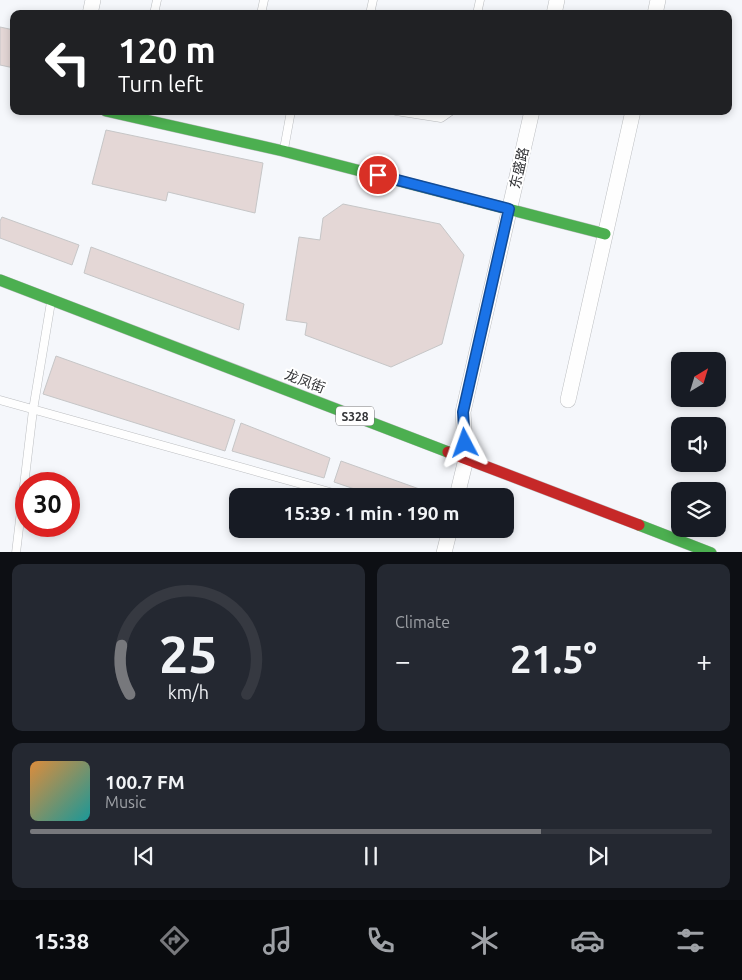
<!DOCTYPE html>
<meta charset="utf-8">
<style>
body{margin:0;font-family:Ubuntu,"Noto Sans SC",sans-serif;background:#242831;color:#f1f3f6;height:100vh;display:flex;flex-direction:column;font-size:19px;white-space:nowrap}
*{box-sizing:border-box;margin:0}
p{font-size:16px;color:#9ea1a6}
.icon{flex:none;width:28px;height:28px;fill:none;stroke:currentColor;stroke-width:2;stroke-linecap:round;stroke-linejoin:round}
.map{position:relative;height:552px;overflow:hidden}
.sheet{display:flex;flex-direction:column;gap:12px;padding:12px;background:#0d0f14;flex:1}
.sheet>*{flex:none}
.banner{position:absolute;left:10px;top:10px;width:722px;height:105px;border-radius:10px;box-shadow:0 2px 8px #0003;background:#202124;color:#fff;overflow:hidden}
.needle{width:32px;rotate:38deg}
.tools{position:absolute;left:671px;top:352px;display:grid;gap:10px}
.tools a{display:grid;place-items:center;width:55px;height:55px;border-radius:10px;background:#171b24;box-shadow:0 2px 8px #0003;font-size:25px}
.speed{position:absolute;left:15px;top:472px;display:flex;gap:10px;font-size:25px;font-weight:700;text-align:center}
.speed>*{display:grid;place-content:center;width:65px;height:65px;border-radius:50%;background:#171b24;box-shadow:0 2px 8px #0003;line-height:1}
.speed .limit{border:8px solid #d22;background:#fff;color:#111}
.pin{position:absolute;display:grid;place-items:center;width:42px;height:42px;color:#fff;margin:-21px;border:2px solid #fff;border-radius:50%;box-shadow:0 1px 5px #0007}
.me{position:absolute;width:55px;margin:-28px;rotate:356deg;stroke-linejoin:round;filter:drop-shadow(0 0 4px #0008)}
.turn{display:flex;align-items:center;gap:18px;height:105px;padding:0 25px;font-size:22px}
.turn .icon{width:65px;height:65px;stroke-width:2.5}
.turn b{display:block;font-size:35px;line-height:42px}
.big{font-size:38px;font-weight:600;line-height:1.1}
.sheet .tile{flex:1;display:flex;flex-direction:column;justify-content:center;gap:8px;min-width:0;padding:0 18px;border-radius:10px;background:#242831}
.sheet .dial{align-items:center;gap:0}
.dial svg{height:130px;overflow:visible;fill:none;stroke:#363941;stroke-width:7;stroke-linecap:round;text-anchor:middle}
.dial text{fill:#f1f3f6;stroke:none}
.song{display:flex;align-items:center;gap:15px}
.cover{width:60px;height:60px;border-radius:8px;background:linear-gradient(135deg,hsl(30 70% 55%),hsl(180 70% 35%))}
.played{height:5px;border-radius:2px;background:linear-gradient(90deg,#77787c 75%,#363941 75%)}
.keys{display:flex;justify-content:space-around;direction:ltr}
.heat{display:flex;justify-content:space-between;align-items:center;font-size:28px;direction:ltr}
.sheet .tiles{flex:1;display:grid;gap:12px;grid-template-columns:1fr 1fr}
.tile:last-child{grid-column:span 2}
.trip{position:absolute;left:229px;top:488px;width:285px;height:50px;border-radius:10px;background:#171b24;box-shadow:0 2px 8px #0003;font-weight:600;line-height:50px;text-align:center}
.tabs{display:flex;height:80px;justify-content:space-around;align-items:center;background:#090b0e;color:#9ea1a6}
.tabs .icon{width:35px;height:35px}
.tabs .active{color:#77787c}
.tabs b{font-size:22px;color:#f1f3f6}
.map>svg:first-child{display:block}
.building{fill:#e4d7d6;stroke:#c6c6c7}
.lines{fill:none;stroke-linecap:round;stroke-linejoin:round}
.lane-casing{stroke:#bcbec1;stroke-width:9}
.street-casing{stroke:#bcbec1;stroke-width:16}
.fast-casing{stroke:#bcbec1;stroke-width:12}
.jam-casing{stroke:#bcbec1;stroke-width:12}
.lane{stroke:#fefefe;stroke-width:8}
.street{stroke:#fefefe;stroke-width:15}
.fast{stroke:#4caf50;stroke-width:11}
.jam{stroke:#c62828;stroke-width:11}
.route-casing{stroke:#114b97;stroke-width:12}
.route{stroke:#1a73e8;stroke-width:9}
.labels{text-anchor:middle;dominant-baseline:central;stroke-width:4;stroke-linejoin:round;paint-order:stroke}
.shield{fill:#fff;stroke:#707173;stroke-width:1}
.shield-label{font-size:12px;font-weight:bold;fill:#333437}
.street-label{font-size:14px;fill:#333437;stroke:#fff}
</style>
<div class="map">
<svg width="742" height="553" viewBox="0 0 742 553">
<rect width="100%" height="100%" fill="#f5f7fb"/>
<!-- building -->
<path class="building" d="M0 27 14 30V68L0 65Z
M106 130 263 163 255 213 168 192 166 201 92 184Z
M343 204 440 224 464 255 442 344 391 367 305 335 307 323 286 320 299 237 320 240 323 218Z
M2 217 79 245 72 265 0 238V221Z
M91 247 244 304 239 330 84 273Z
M56 356 235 420 225 451 43 394Z
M241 423 330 458 324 478 232 451Z
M341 461 439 496H375L334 482Z"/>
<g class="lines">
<defs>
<path id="lane" d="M154 14 157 0
M261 14 264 0
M370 14 373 0
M477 14 480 0
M396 111 441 118 451 111
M284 149 291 111
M0 400 344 496
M16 553 33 410 51 302"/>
<path id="street" d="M90 14 93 0
M554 14 557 0
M655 14 658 0
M568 400 633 111
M457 496 466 459 463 412 532 111
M444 553 450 529"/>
<path id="fast" d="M106 111 283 151 605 234
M0 280 448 452
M639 525 711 553"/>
<path id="jam" d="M448 452 639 525"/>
</defs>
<!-- lane casing -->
<use href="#lane" class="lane-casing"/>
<!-- street casing -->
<use href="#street" class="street-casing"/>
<!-- fast casing -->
<use href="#fast" class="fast-casing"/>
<!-- jam casing -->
<use href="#jam" class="jam-casing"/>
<!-- lane -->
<use href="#lane" class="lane"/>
<!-- street -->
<use href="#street" class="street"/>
<!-- fast -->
<use href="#fast" class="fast"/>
<!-- jam -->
<use href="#jam" class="jam"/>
</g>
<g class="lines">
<defs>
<path id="route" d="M378 175 509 209 463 412 465 443"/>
</defs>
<!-- route casing -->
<use href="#route" class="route-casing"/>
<!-- route -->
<use href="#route" class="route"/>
</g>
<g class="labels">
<!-- shield labels -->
<rect class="shield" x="336" y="406.5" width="38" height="19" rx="4"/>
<g class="shield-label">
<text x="355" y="416">S328</text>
</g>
<!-- street labels -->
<g class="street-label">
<text transform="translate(519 168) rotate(-77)">东盛路</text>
<text transform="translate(305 381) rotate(21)">龙凤街</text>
</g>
</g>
</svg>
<div class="tools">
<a><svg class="needle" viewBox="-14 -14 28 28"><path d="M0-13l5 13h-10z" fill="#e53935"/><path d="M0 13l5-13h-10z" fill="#9ea1a6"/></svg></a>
<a><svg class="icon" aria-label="sound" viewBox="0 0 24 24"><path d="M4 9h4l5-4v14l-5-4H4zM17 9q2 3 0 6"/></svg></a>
<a><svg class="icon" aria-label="layers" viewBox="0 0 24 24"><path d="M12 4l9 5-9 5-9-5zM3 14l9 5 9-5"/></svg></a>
</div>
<div class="speed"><div class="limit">30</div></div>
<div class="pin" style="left:378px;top:175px;background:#d93025"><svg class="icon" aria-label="arrive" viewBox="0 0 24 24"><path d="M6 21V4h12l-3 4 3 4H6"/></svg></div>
<svg class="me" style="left:465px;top:443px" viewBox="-20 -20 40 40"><path d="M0-17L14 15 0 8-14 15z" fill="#1a73e8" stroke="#fff" stroke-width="4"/></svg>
<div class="trip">15:39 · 1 min · 190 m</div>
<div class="banner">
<div class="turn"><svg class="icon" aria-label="left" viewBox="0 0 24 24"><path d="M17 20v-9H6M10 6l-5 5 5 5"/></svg><div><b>120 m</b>Turn left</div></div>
</div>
</div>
<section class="sheet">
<div class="tiles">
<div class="tile dial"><svg viewBox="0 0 100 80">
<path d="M14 69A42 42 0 1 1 86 69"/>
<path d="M14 69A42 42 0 0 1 9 39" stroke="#77787c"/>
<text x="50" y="56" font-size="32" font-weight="700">25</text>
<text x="50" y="72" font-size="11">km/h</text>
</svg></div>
<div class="tile"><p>Climate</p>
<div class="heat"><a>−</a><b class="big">21.5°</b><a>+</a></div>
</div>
<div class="tile">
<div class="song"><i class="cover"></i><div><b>100.7 FM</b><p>Music</p></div></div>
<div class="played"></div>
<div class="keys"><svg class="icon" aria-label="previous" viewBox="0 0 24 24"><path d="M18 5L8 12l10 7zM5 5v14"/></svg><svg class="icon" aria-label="pause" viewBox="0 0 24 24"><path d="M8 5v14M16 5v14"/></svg><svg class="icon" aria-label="next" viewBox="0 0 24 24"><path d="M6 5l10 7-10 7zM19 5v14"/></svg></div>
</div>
</div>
</section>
<nav class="tabs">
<b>15:38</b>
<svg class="icon active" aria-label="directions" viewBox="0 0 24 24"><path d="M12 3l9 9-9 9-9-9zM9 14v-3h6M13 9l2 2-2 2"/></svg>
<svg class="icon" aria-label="music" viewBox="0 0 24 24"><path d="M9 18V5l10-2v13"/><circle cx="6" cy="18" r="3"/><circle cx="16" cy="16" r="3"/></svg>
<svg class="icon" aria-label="phone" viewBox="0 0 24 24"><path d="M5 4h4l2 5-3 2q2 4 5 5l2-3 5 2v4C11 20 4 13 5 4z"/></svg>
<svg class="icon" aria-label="climate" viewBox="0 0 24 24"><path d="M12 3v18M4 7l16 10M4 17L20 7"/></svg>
<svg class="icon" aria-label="car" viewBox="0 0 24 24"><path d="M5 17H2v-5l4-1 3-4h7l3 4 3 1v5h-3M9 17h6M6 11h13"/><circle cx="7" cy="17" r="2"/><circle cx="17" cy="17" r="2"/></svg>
<svg class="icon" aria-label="filters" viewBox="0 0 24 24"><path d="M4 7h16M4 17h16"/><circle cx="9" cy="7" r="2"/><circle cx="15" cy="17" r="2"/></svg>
</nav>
